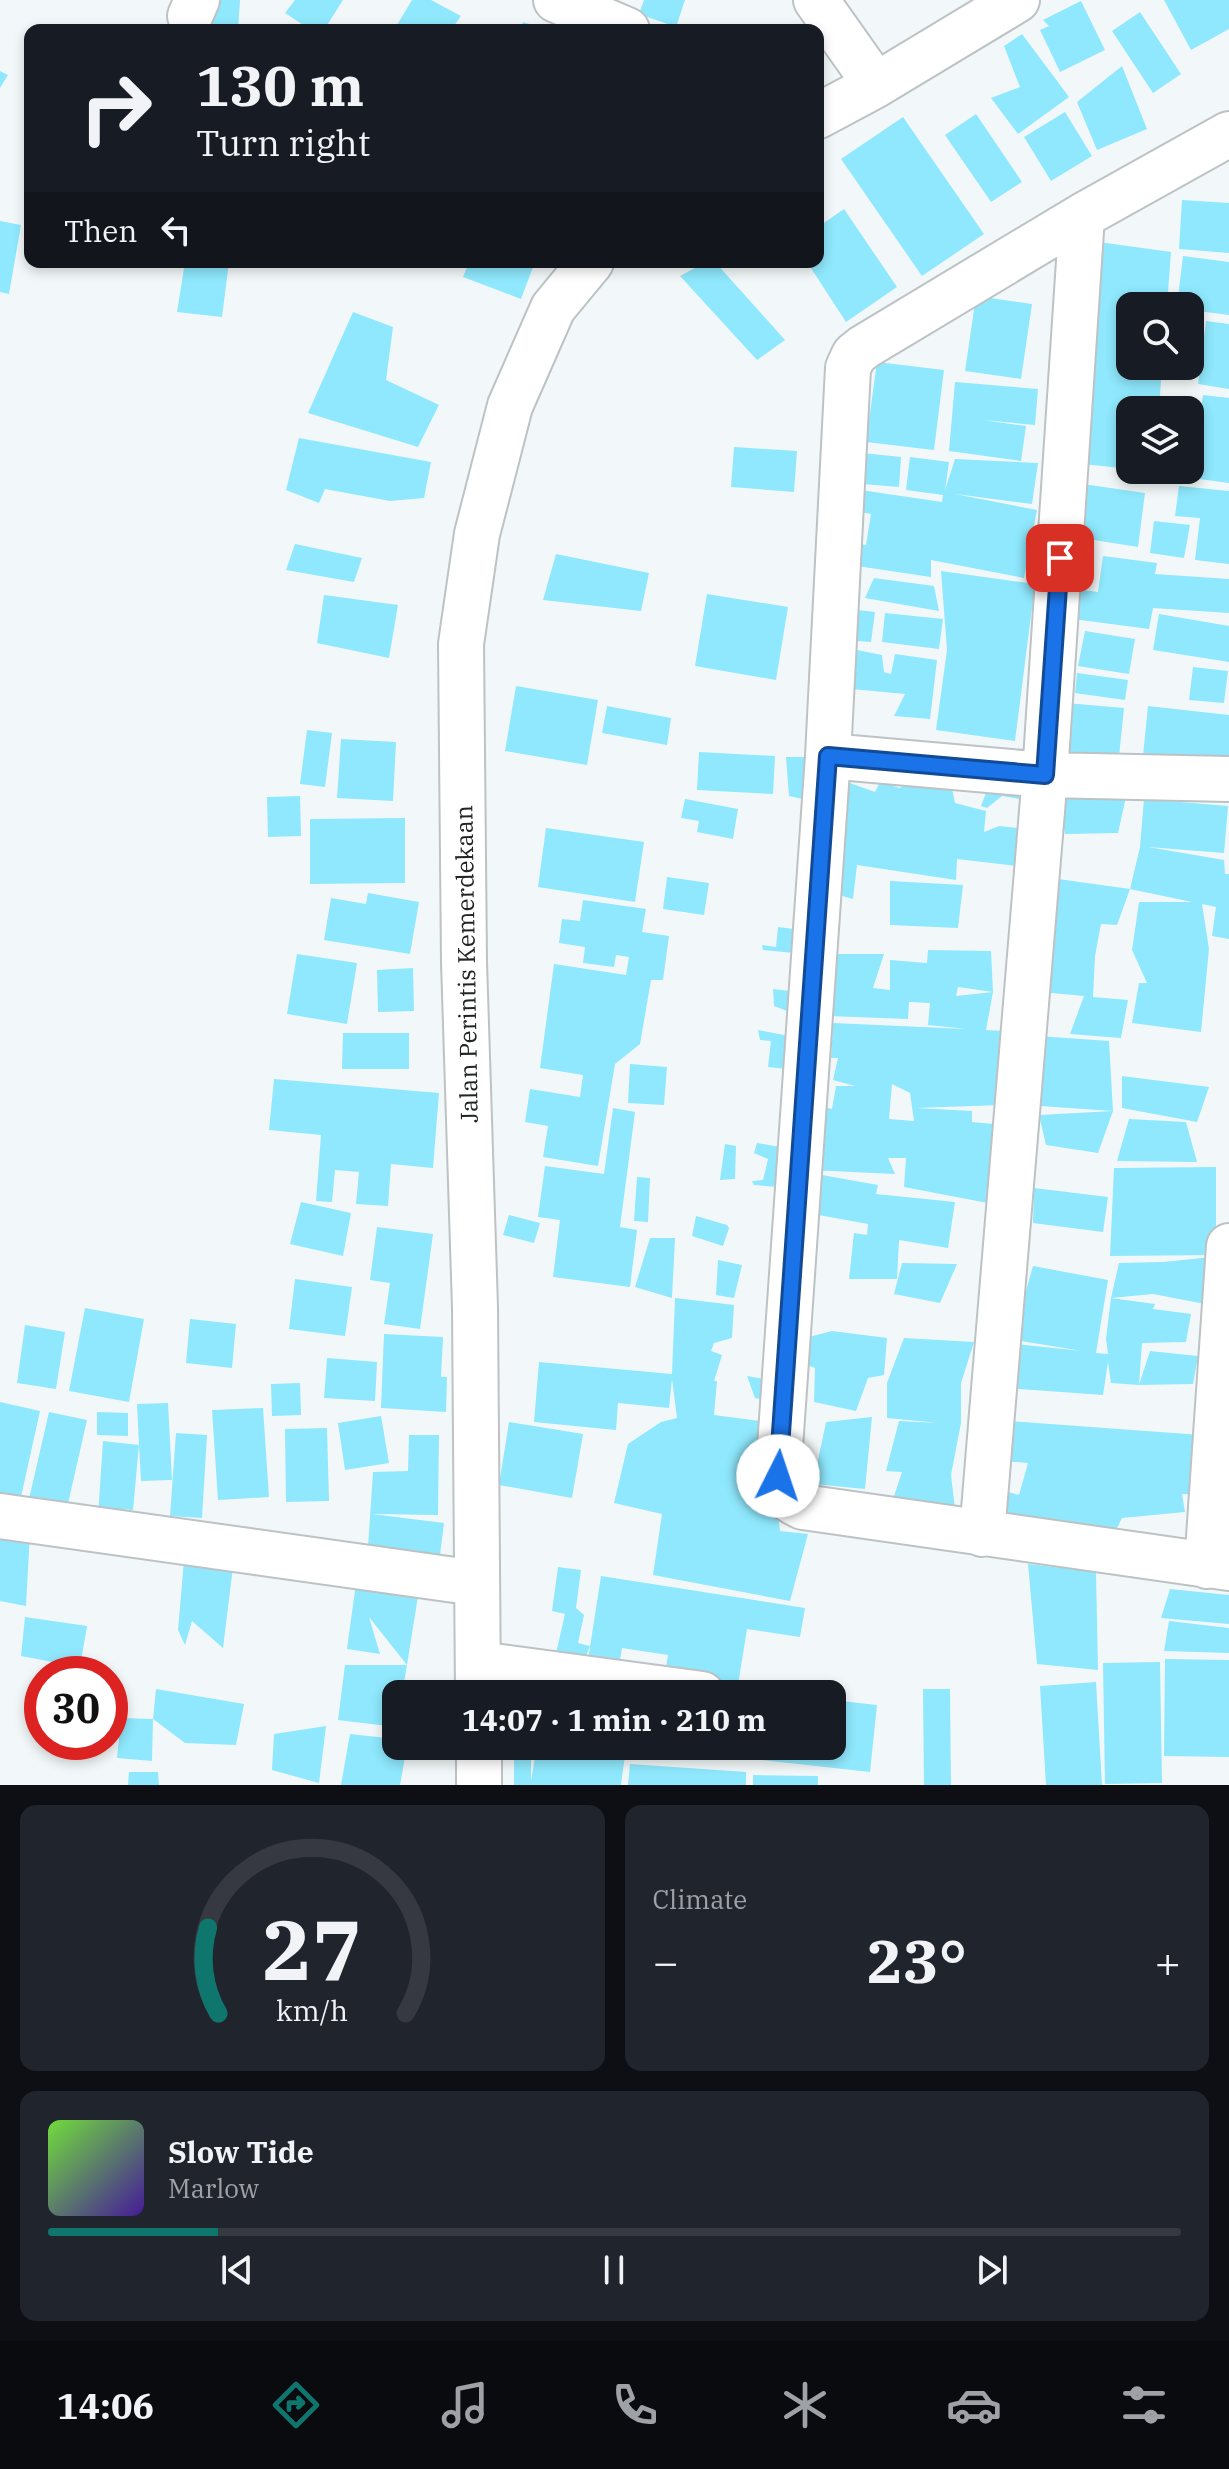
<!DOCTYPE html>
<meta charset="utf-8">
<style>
body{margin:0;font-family:"IBM Plex Serif",serif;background:#20242c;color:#f1f3f6;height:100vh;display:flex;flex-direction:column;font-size:30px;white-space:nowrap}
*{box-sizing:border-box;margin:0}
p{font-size:26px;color:#9ea1a6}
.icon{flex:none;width:44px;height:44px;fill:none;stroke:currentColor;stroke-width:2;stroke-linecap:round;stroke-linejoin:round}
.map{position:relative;height:1785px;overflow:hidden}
.details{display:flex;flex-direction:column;gap:20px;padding:20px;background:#0d0f14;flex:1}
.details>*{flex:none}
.guide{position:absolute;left:24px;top:24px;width:800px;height:244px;border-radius:16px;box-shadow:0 4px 12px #0003;background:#171b24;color:#f1f3f6;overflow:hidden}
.controls{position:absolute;left:1116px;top:292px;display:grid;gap:16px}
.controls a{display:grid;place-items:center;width:88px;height:88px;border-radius:16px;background:#171b24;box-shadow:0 4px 12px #0003;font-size:40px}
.speed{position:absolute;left:24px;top:1656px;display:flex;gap:16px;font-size:40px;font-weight:700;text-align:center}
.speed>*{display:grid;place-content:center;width:104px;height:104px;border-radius:50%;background:#171b24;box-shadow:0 4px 12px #0003;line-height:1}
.speed .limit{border:12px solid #d22;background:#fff;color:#111}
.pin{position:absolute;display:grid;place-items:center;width:68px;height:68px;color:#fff;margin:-34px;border-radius:16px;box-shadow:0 4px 12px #0006}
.me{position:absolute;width:88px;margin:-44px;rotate:4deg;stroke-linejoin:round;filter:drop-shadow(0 0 6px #0008)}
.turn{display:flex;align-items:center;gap:28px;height:168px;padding:0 40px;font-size:36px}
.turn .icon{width:104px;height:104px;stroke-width:2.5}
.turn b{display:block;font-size:56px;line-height:68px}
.then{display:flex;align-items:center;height:76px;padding:0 40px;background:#0003;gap:16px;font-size:30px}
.big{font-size:60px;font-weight:800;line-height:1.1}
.details .card{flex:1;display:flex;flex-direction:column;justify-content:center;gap:12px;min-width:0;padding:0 28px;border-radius:16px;background:#20242c}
.details .dial{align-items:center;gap:0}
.dial svg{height:208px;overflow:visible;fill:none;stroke:#363941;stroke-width:7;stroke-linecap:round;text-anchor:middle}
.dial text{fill:#f1f3f6;stroke:none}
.song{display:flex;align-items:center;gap:24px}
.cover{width:96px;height:96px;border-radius:12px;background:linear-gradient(135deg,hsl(100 70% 55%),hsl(260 70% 35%))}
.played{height:8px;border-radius:4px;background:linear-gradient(90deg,#0f766e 15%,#363941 15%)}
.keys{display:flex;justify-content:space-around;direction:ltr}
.heat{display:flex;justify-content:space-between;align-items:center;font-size:44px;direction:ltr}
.details .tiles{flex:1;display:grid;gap:20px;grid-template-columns:1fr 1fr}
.card:last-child{grid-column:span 2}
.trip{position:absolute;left:382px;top:1680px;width:464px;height:80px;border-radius:16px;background:#171b24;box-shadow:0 4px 12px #0003;font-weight:800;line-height:80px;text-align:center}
.tab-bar{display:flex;height:128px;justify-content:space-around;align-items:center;background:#090b0e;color:#9ea1a6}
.tab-bar .icon{width:56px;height:56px}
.tab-bar .selected{color:#0f766e}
.tab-bar b{font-size:36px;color:#f1f3f6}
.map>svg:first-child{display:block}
.building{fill:#8fe8fd;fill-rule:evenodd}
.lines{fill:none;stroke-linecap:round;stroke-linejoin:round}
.minor-casing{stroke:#bdc2c4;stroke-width:48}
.minor{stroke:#fff;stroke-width:44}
.route-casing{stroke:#114b97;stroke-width:20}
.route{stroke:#1a73e8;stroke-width:14}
.labels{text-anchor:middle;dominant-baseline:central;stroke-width:8;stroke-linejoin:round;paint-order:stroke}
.street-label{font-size:24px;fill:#212324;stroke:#fff}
</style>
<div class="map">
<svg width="1229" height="1785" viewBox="0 0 1229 1785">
<rect width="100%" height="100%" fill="#f2f8f9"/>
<!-- building -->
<path class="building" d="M207 0H240L238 30H199Z
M295 0H343L324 30H311L285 13Z
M412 0H431L461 16 451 30H394Z
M644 0H685L676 27 639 14Z
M1164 0H1229V29L1191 50Z
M1081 1 1105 50 1060 72 1040 30 1049 26 1043 20Z
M1140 12 1181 74 1153 93 1112 31Z
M523 22 545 29V30H520Z
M1022 34 1069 97 1018 134 991 98 1020 87 1004 46Z
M1122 66 1147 129 1097 150 1077 102Z
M0 71 8 75 0 88Z
M1065 112 1092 156 1051 181 1024 137Z
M976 114 1022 182 991 202 945 135Z
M903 117 984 234 922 276 841 159Z
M1182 200 1229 203V253L1179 249Z
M844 209 897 287 846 322 807 262H818V227Z
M0 221 21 225 9 294 0 292Z
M1099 242 1171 252 1167 306H1130V366H1162L1159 410H1130V469L1083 464Z
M1183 256 1229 262V315L1190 310V306H1177Z
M185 262H229L222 317 177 312Z
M469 262H535L521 299 463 277Z
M706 262H715L785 340 757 360 680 276Z
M976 296 1032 304 1021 379 965 371Z
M353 312 393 327 386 380 439 405 418 447 308 413Z
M1206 321 1229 324V389L1198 384Z
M877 362 944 370 934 450 866 442Z
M955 382 1038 389 1035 425 983 420 1026 426 1021 461 949 451Z
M1203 395 1229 398V483L1192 478Z
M299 438 431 462 424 498 390 501 325 489 319 503 286 490Z
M734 447 797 451 794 492 731 487Z
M853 452 901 457 899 487 850 483Z
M910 457 949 462 945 490 955 459 1038 463 1032 504 955 494 1037 510 1024 578 931 560V577L850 565 854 543 866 545 871 514 851 510 854 489 942 502 943 495 906 490Z
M1083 484 1145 493 1138 547 1075 537Z
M1179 486 1229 491V564L1195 560 1200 518 1175 516Z
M1154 521 1190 525 1184 558 1150 553Z
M295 544 362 558 354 582 286 570Z
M556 554 649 573 641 611 543 600Z
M1103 556 1157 563 1155 574 1229 579V613L1153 608 1149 629 1073 619 1068 588 1098 592Z
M941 571 1035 584 1015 741 936 730 947 650Z
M874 578 934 586 939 611 865 598Z
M707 594 788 607 776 680 695 666Z
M324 595 398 605 389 658 317 643Z
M848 609 875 612 871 642 845 640Z
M885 613 943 619 939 649 882 642Z
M1159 614 1229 626V662L1153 650Z
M1085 631 1135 639 1129 674 1078 666Z
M847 648 882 655 884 672 891 674 895 654 937 660 930 719 894 716 905 694 841 688Z
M1193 667 1228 671 1224 703 1189 700Z
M1077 673 1128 680 1125 700 1075 693Z
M516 686 598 700 587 765 505 751Z
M1066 703 1124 708 1119 756 1062 751Z
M607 706 671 718 667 745 602 733Z
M1148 706 1229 715V767L1143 756Z
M307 730 332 733 325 787 300 784Z
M341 739 396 742 393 801 337 798Z
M699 752 775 756 773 794 697 790Z
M786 757H805L807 800 789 796Z
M844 781 875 792 880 782 900 788 907 782 951 784 955 803 986 811 984 832 999 826 1018 828 1017 866 957 859 956 880 857 865 853 899 818 889Z
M989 785H1019V799L1002 796 987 808 981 806Z
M300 796 301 836 268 837 267 797Z
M1126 797 1118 833 1065 834 1060 799Z
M685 799 738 809 733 839 697 832 699 821 681 818Z
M1144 799 1228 806 1224 853 1148 847 1224 860 1225 874H1229V939L1212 936 1216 907 1202 904 1209 949 1201 1032 1132 1023 1139 983H1147L1132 950 1139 902H1192L1130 889 1140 847Z
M405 818V883L310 884V819Z
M546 828 644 842 635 902 538 887Z
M667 877 709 883 704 915 663 909Z
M1051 878 1130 889 1117 925 1101 924 1095 956 1093 997 1128 1000 1121 1038 1070 1034 1084 996 1041 992 1053 954 1056 919H1048Z
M890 881 963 885 958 928 890 925Z
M368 893 419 902 410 954 324 940 331 898 366 904Z
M583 900 646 909 642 932 669 936 663 980H651L640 1044 615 1064 598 1166 543 1157 548 1126 525 1122 530 1089 580 1097 583 1075 540 1068 554 964 626 975 629 957 616 955 614 967 583 963 585 947 559 943 562 919 580 921Z
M778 927 794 929V953L763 950 762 945 776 947Z
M928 950 991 951 993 992 986 1030 1005 1031 1001 1105 916 1108 972 1111V1122L994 1124 993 1204 904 1187 906 1158H888L895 1174 810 1170 817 1106 832 1109 836 1086H855L833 1080 838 1058H831L833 1023 967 1029 928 1025 930 1003 909 1002 908 1019 828 1016 831 954H884L873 988 890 990V960L927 963ZM958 987 993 992 956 996ZM892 1084 910 1093 914 1121 889 1119Z
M297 954 357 963 347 1024 287 1014Z
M413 968 414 1011 378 1012 377 970Z
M773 989 798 992 790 1012 774 1006Z
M758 1030 789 1036 786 1069 768 1067 771 1041 760 1040Z
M343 1033H409V1069H342Z
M1038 1036 1109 1041 1113 1111 1040 1106Z
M630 1064 667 1067 664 1105 628 1103Z
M1122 1076 1209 1087 1197 1122 1122 1108Z
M274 1079 439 1093 433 1168 391 1164 388 1206 356 1204 359 1172 335 1170 332 1202 316 1201 321 1135 269 1130Z
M613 1108 635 1112 620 1227 637 1230 630 1287 553 1277 560 1220 538 1217 545 1166 604 1174Z
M1113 1111 1098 1153 1046 1145 1039 1115Z
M1129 1119 1186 1122 1197 1162 1117 1161Z
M757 1143 780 1147 778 1187 754 1185 752 1181 763 1180 768 1159 754 1153Z
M725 1144 736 1146 735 1179 720 1180Z
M1216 1167V1255L1110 1256 1114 1168Z
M811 1173 878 1185 876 1194 955 1202 948 1248 899 1240 897 1279H849L854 1233 867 1235 868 1224 813 1214Z
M637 1177 650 1178 648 1222 634 1221Z
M1034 1188 1108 1197 1103 1232 1033 1223Z
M301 1202 351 1213 343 1256 290 1244Z
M509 1215 540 1223 534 1243 503 1235Z
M696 1216 727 1225 729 1228 723 1246 692 1236Z
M377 1227 433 1234 420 1329 384 1324 390 1283 370 1280Z
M650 1238H675L672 1298 635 1287Z
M1212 1257 1205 1304 1153 1294 1111 1298 1119 1263 1163 1262Z
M718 1260 742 1265 734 1298 716 1295Z
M902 1263 957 1264 940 1303 894 1294Z
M1033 1266 1108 1280 1096 1353 1108 1354 1106 1339 1111 1298 1155 1304 1153 1309 1191 1314 1186 1342 1142 1343 1139 1385 1111 1383 1108 1362 1103 1395 1007 1388 1016 1344 1082 1351 1021 1341 1020 1312Z
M295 1279 352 1287 345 1336 289 1329Z
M675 1298 734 1305 732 1338 714 1343 711 1351 722 1355 714 1381H717L714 1415 767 1422 780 1531 808 1534 790 1601 653 1575 662 1514 614 1503 628 1444 661 1422 677 1418 672 1379 669 1408 618 1403 616 1430 534 1422 539 1362 672 1374Z
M85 1308 144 1319 129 1402 69 1391Z
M190 1319 236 1324 232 1368 186 1363Z
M25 1325 65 1332 56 1389 17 1383Z
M832 1331 887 1338 884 1375 868 1378 856 1411 814 1402 815 1368 798 1362 805 1338Z
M384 1334 443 1337 441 1377H447L446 1412 381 1408Z
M904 1338 974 1342 961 1383V1423L951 1475 955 1509 892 1502 902 1472 886 1471 899 1421 939 1423 887 1418V1383Z
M1150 1351 1198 1356 1193 1384 1139 1385Z
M327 1358 377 1362 375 1401 324 1398Z
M747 1376 775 1381 768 1401 755 1398Z
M300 1383 301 1415 272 1416 271 1384Z
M0 1402 40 1411 17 1515 0 1511Z
M168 1403 172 1480 141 1481 139 1445 133 1510 122 1509 121 1518 98 1516 103 1441 139 1445 137 1404Z
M263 1408 269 1497 218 1500 212 1410Z
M49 1412 87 1420 67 1508 29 1499Z
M97 1412 128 1413V1436L97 1435Z
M381 1416 389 1463 345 1470 338 1423Z
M872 1417 865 1489 813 1484 826 1422Z
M1009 1421 1201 1435V1495L1182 1494 1185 1512 1122 1518 1114 1534 997 1513 998 1489 1019 1495 1028 1463 1004 1461Z
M509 1422 583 1434 572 1498 499 1485Z
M327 1428 329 1501 286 1502 285 1429Z
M176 1433 207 1435 202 1518 170 1516Z
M409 1435H439L438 1515 372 1514 444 1523 438 1571 367 1562 373 1472 408 1471Z
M0 1528 30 1533 26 1606 0 1601Z
M234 1559 223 1648 192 1621 185 1645 178 1630 184 1560Z
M1028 1564 1096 1572 1098 1670 1037 1664Z
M558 1567 581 1570 576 1608 584 1615 578 1643 590 1646 581 1669 554 1662 565 1614 552 1611Z
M601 1576 805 1608 800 1637 747 1629 738 1685 665 1673 668 1655 622 1648 619 1665 588 1660Z
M356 1583 419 1590 407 1665 369 1617 380 1654 347 1649Z
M1170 1589 1229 1595V1624L1161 1618Z
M25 1617 87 1626 80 1667 21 1656Z
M1169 1621 1229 1628V1653L1164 1651Z
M1165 1659 1229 1660V1757L1164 1756Z
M1160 1662 1162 1783 1105 1784 1103 1663Z
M345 1665H407L402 1694H396V1727L338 1720Z
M1096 1682 1102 1785H1046L1040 1686Z
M156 1689 244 1704 236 1745 185 1743 153 1719 152 1761 117 1758 121 1718 153 1719Z
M723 1689 750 1692V1694H722Z
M923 1689H950L951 1785H924Z
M832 1700 877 1705 870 1772 716 1755 717 1746H832Z
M326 1726 319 1783 272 1770 274 1734Z
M350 1734 396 1739V1746H407L400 1785H341Z
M514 1746H531V1781L537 1746H559L625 1755 621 1785H514Z
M609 1746H628V1751Z
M630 1764 746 1772V1785H628Z
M129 1772H158L159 1785H128Z
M753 1775 818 1776V1785H753Z"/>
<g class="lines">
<defs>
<path id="minor" d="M556 0 627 30
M816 0 876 85
M190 16 197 0
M818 116 876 85 1017 0
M1229 134 1082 216 864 347 854 355 848 368 828 756 778 1476C779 1494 787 1500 803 1507L1229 1568
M828 756 1045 775 1229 779
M0 1516 476 1583
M982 1534 1045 775 1082 216
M1207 1566 1229 1246
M478 1664 702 1694
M478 1694 475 1308 464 962 461 644 477 534 510 406 553 308 591 262
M479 1746V1785"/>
</defs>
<!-- minor casing -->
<use href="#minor" class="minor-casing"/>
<!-- minor -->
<use href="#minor" class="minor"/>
</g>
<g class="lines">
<defs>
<path id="route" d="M778 1476 828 756 1045 775 1060 558"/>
</defs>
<!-- route casing -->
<use href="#route" class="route-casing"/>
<!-- route -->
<use href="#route" class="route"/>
</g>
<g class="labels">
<!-- street labels -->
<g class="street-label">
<text transform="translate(466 964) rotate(-91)">Jalan Perintis Kemerdekaan</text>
</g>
</g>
</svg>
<div class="controls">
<a><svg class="icon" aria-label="search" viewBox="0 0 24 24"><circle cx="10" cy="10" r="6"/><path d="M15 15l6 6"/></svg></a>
<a><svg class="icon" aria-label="layers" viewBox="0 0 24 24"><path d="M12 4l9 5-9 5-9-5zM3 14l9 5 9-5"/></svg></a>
</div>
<div class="speed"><div class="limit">30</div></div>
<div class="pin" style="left:1060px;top:558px;background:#d93025"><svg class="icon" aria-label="arrive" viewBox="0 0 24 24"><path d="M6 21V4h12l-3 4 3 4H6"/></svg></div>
<svg class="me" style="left:778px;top:1476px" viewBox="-20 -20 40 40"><circle r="19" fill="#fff"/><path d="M0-13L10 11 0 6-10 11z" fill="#1a73e8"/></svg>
<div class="trip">14:07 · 1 min · 210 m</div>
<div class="guide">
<div class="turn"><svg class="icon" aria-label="right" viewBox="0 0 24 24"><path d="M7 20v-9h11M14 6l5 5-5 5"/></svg><div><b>130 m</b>Turn right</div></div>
<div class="then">Then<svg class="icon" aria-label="left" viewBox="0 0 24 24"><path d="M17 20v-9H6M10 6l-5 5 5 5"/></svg></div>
</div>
</div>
<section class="details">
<div class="tiles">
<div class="card dial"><svg viewBox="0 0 100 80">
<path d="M14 69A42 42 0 1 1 86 69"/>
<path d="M14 69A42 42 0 0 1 10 36" stroke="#0f766e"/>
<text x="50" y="56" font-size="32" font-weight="700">27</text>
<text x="50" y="72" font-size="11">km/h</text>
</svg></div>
<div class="card"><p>Climate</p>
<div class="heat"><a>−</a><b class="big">23°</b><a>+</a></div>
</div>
<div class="card">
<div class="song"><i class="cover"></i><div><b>Slow Tide</b><p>Marlow</p></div></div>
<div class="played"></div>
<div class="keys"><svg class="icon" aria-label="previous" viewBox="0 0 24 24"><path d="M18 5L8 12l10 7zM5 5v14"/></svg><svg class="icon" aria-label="pause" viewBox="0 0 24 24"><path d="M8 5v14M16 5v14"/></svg><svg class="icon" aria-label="next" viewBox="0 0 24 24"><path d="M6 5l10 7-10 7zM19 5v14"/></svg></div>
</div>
</div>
</section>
<nav class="tab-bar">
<b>14:06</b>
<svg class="icon selected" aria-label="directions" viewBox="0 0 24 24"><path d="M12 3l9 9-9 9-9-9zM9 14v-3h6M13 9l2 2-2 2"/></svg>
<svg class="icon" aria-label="music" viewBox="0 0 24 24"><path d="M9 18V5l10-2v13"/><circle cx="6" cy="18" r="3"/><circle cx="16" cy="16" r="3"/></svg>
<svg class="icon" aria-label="phone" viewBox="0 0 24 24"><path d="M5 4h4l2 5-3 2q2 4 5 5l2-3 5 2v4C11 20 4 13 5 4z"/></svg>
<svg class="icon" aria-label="climate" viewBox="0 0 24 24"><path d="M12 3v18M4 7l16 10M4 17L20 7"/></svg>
<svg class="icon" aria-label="car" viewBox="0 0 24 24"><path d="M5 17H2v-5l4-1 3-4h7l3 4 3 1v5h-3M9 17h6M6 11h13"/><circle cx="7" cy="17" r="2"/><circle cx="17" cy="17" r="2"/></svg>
<svg class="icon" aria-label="filters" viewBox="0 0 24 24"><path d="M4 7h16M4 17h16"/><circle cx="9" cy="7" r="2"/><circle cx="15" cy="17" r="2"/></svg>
</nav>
